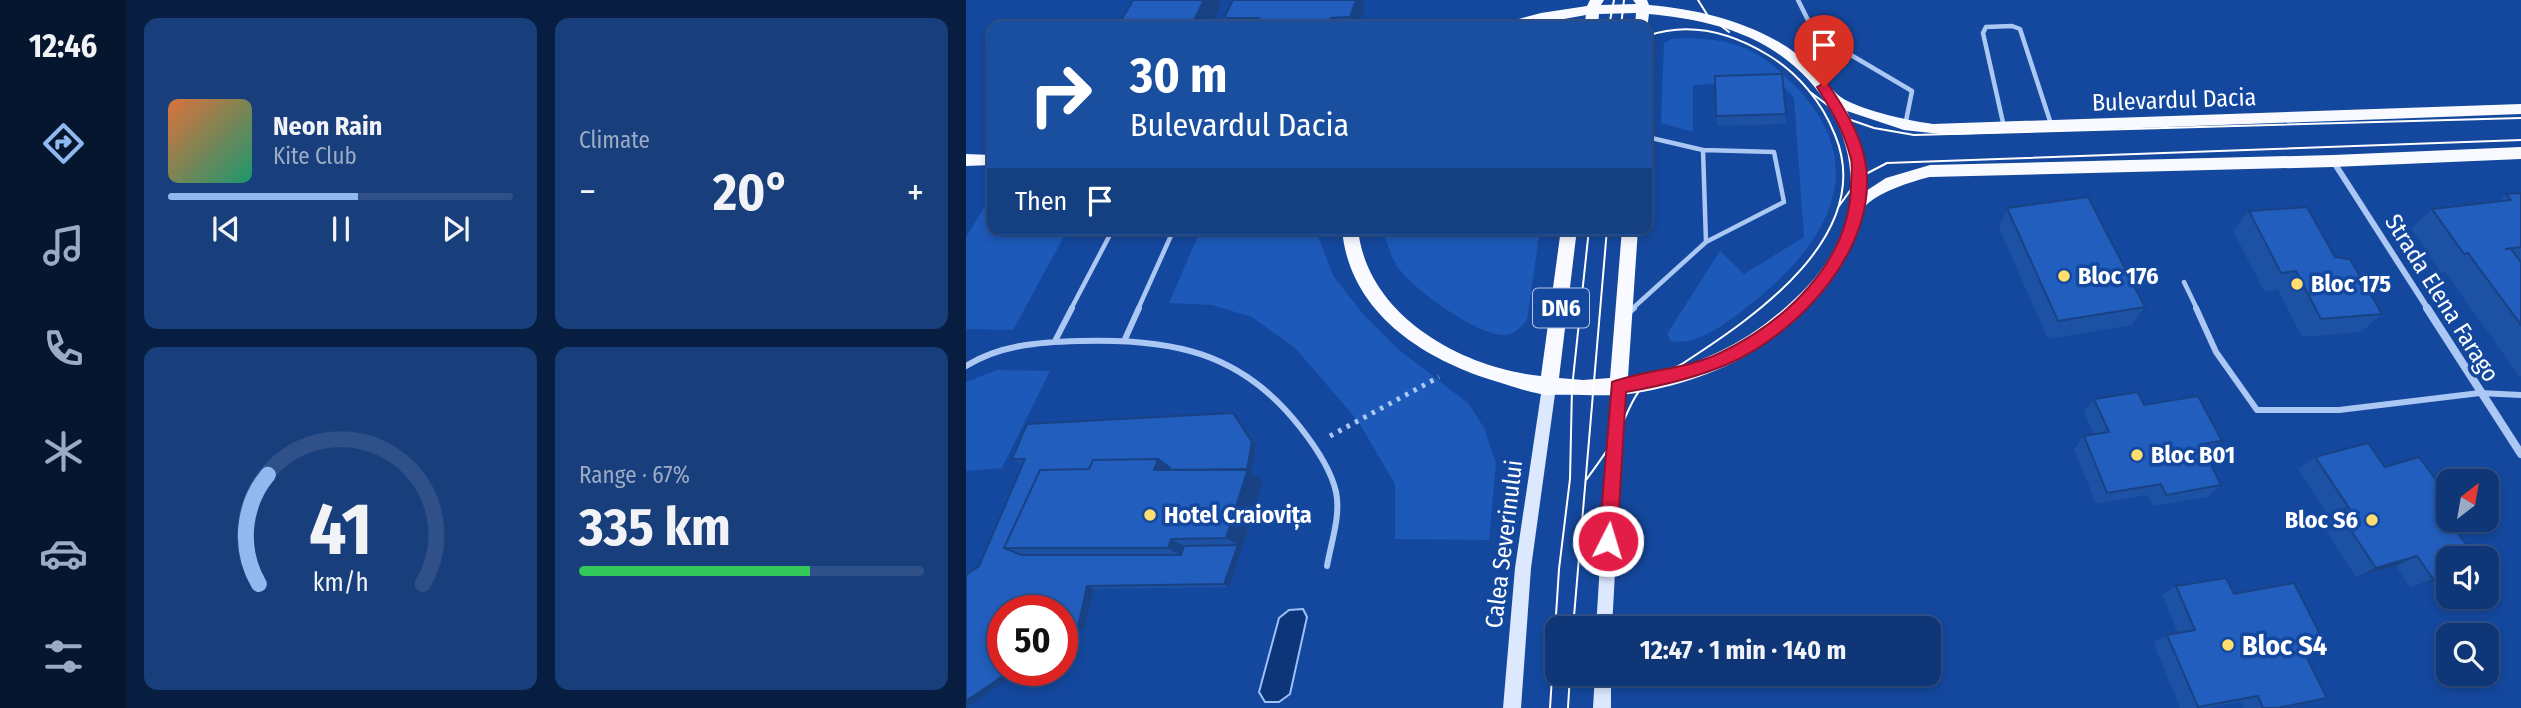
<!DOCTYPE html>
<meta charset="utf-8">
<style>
body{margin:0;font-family:"Fira Sans Condensed",sans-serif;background:#183e7b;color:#f1f3f6;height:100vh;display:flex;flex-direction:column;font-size:26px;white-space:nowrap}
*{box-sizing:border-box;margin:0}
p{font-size:23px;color:#9babc5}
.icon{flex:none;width:38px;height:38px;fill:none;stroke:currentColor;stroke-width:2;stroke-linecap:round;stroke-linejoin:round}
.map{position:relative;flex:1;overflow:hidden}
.side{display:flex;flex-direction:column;gap:18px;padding:18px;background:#081e41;width:840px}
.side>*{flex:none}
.banner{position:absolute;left:21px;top:21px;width:665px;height:214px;border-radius:14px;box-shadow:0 4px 10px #0003,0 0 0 2px #2f5088;background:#1a4fa0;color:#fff;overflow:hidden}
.needle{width:46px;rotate:31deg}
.controls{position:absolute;left:1470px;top:469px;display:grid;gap:14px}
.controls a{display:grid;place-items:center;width:63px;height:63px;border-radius:14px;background:#0f3676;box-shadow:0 4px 10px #0003,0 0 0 2px #2f5088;font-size:35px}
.speed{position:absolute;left:21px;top:595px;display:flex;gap:14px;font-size:35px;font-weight:700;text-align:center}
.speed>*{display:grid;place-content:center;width:91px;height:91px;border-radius:50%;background:#0f3676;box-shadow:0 4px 10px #0003,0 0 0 2px #2f5088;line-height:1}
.speed .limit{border:10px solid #d22;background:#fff;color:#111}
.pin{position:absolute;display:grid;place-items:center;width:60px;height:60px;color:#fff;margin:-72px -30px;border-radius:50% 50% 50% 0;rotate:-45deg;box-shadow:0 0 7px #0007}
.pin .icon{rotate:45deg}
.me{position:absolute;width:77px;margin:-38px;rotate:5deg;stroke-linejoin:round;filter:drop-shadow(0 0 5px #0008)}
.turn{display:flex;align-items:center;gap:24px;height:147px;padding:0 28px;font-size:32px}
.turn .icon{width:91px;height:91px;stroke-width:2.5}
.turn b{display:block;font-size:49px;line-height:60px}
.then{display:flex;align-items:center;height:66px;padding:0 28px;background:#0003;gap:14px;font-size:26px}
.big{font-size:52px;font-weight:700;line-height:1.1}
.side .tile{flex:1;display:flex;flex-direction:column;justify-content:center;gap:10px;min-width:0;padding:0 24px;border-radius:14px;background:#183e7b}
.side .dial{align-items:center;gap:0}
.dial svg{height:182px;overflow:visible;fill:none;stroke:#2f5088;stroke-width:7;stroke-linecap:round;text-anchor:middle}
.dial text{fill:#f1f3f6;stroke:none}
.song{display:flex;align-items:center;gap:21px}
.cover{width:84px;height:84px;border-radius:10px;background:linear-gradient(135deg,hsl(20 70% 55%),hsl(160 70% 35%))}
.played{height:7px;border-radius:4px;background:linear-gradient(90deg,#90b9f0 55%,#2f5088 55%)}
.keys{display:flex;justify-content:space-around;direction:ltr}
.heat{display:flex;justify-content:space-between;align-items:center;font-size:38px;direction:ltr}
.charge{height:10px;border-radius:5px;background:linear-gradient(90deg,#34c759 67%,#2f5088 0)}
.side .tiles{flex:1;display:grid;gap:18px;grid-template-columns:repeat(2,1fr)}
.trip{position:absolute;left:579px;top:616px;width:396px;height:70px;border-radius:14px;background:#0f3676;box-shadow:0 4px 10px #0003,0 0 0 2px #2f5088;font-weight:700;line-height:70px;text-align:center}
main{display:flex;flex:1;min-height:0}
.menu{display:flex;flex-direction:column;width:126px;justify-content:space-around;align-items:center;background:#06162f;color:#9babc5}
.menu .icon{width:49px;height:49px}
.menu .selected{color:#90b9f0}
.menu b{font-size:32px;color:#f1f3f6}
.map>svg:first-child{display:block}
.green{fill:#1c59b8}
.water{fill:#0c357a;stroke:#9dc1f6;stroke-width:2}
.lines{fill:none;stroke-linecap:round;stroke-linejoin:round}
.path{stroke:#abc8f4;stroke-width:5;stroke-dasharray:3.5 6;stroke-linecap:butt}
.service-far1{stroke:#abc8f4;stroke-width:4.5}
.service{stroke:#abc8f4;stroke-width:6}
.minor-far1{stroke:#abc8f4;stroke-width:6}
.minor{stroke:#abc8f4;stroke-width:8}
.secondary{fill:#dbe8fd;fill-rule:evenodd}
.primary{fill:#f8faff;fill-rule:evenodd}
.tram{stroke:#fff;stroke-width:2}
.wall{fill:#1d51a3}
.shaded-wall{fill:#184284}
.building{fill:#225ebd;stroke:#184284;stroke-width:2}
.route{fill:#e11d48;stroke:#92132f;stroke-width:2}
.poi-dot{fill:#ffde6e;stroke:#14489e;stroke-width:2.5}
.labels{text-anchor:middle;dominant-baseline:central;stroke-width:7;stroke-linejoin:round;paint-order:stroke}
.shield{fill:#14489e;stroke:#b8c8e2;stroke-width:2}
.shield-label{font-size:23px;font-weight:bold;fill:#fff}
.street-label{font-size:24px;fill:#fff;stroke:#14489e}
.poi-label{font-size:24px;font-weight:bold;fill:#fff;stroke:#14489e;text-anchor:start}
.near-poi-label{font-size:28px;font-weight:bold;fill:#fff;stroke:#14489e;text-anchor:start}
</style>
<main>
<nav class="menu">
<b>12:46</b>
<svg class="icon selected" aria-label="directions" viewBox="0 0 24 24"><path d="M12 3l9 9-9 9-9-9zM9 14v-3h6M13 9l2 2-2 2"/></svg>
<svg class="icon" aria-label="music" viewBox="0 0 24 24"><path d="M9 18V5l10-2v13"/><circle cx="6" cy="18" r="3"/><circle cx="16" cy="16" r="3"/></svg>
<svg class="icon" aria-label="phone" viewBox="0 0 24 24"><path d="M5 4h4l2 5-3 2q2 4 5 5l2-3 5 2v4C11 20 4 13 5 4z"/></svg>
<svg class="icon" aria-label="climate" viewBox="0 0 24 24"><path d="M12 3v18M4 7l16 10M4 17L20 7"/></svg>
<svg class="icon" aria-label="car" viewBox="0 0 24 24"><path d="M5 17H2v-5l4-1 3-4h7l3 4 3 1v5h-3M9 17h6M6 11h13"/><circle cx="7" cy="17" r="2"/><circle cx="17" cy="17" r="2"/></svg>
<svg class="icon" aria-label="filters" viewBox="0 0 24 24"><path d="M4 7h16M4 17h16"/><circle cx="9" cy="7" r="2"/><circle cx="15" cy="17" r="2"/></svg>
</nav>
<section class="side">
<div class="tiles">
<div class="tile">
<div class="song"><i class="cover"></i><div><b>Neon Rain</b><p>Kite Club</p></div></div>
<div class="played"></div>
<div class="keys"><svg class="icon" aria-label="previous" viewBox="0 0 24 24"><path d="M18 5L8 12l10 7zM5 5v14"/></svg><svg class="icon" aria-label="pause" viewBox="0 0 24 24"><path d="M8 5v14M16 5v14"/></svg><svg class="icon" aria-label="next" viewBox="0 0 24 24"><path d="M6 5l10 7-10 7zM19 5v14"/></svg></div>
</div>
<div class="tile"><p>Climate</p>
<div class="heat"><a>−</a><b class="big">20°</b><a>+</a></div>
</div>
<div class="tile dial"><svg viewBox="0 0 100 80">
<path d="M14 69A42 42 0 1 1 86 69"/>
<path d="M14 69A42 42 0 0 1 18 21" stroke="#90b9f0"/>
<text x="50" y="56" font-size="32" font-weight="700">41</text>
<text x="50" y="72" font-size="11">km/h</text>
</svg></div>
<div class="tile"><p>Range · 67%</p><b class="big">335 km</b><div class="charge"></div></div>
</div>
</section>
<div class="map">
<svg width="1555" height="708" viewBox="0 0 1555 708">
<rect width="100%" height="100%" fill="#14489e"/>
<!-- green -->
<path class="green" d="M719 38C769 39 793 49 828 85 910 168 859 247 781 307 761 323 732 346 705 341L701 334 754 251 778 274 838 237 828 98 812 81 727 85V132L695 123 698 43 705 39Z
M26 195V229H102L47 330 0 329V237Z
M235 229H349L368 277 397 314 432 349 503 404 518 428 530 463 523 540 429 539V484L392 421 330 349 286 317 246 305 203 303Z
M416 229H574L561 320C555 327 549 334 539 335 512 336 450 291 434 270 425 259 421 242 416 229Z
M31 370 84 371 36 468 0 471V382Z"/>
<!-- water -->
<path class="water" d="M337 609 341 617 324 694 313 702H299L293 692 313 618 323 610Z"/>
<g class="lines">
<!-- path -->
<path class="path" d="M364 436 473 377"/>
<!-- service-far1 -->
<path class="service-far1" d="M832 0 842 20 868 45 946 91 939 126
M1038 127 1017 33 1020 27 1046 26 1054 29 1085 124
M737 150 808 152 818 202 740 242
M1218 282 1231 309
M105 309 147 229
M172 309 208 229
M666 309 740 242 737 150 681 137"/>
<!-- service -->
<path class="service" d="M1230 308 1250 352 1291 410H1373L1514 393 1555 395
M662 313 668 308
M159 339 173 308
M89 341 106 308
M0 366C34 345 73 342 113 341 204 338 275 351 334 427 349 446 365 469 370 492 375 515 365 543 361 566"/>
<!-- minor-far1 -->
<path class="minor-far1" d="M1367 161 1462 309"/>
<!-- minor -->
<path class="minor" d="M1461 308 1555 454"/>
<!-- secondary -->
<path class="secondary" d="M583 381 588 383 590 387 565 568 555 708H537L549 568 576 387 578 383Z
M652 381 657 383 659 387 646 628H630L645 387 647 383Z
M629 674H645V708H627Z"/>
<!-- primary -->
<path class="primary" d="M624 0H638L635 5 670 4 667 0H681L683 5C728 9 772 19 811 41 836 54 851 75 871 94 886 109 945 121 967 124L1555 104V114L983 135 938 130 881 111 896 148 900 191 920 178 964 165 1367 155 1555 147V159L1367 167 964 177C947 181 908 193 898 208 893 216 888 242 882 253 863 293 827 324 792 348 757 373 694 392 652 395 629 396 605 394 583 395 573 395 544 386 532 382 458 360 383 313 376 229H392C401 316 496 368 575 376L595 229H611L593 378 617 380 644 378 656 229H672L662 377C711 373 760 353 799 324 825 304 852 280 867 251 908 176 874 92 805 49 768 26 725 18 683 14L681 29V26H669L670 13 633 14 632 26H618L620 15 559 26H536L538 23 575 13 621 6Z
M0 154 26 155V165L0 166Z"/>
<!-- tram -->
<path class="tram" d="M732 0 742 16 763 32
M643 26 648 0
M655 26 658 0
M844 92 879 118 908 128 948 135 1555 118
M873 206 894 177 921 163 1555 140
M620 480C630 466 641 452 650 436 660 419 666 395 682 381 692 373 708 370 719 362 790 316 910 234 869 135 856 102 832 73 802 55 764 32 724 21 681 36
M607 628 641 229
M584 708 593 569 604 479 606 388 623 229
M602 708 604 674"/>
</g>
<!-- wall -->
<path class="wall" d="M267 0H396L399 7 393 26H258L259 23 257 20Z
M749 76 820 114V124L751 126Z
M1555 193V376H1553L1479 272 1475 273 1445 229 1466 209 1532 202 1540 194Z
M1041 208 1179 307 1166 325 1082 339 1033 228Z
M1283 211 1369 257 1416 314 1395 332 1336 337 1312 290 1298 291 1267 231Z
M1128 399 1178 405 1256 441 1240 454 1255 485 1241 497 1187 506 1182 495 1130 504 1108 449 1118 436 1128 435 1118 412Z
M267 413 272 417 290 446 285 472 297 481 276 549 263 587 128 589 119 628 37 670H56L0 708V575L13 566 58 462H53L46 459Z
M1349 457 1419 467 1474 508 1482 558V576L1444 588 1430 566 1390 577 1354 522 1363 517 1332 469Z
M1210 586 1268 594 1358 642 1336 649 1361 698 1319 708H1277L1275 702 1241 708H1214L1187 642 1201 635 1212 633 1196 595Z"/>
<!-- shaded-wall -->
<path class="shaded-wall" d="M238 0H252L255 5 245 26H225Z
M390 0H396L399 7 393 26H389L384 17Z
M365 18 369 26H360Z
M267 413 272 417 290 446 285 472 297 481 276 549 263 587 258 584 272 545 260 538Z
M192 459 210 471 188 470Z
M205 539 223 549 220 558 202 548Z
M1451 556 1430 566 1390 577 1410 568Z
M1482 574V576L1444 588 1467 579Z
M121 586 128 589 119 628 96 644V637Z
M46 670H56L0 708V701Z"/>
<!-- building -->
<path class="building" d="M167 0H238L225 26H152Z
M267 0H390L384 17 365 18 360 26H292L295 21 293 18H261V20H257Z
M261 18H293L289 26H258Z
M816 74 820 114 750 116 749 76Z
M1555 193V247L1539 249H1545L1555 262V325L1502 253 1498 254 1466 209 1545 200 1540 194Z
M1122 197 1179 307 1092 321 1041 208Z
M1341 207 1369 257 1384 259 1416 314 1355 319 1330 271 1315 273 1283 211Z
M1172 392 1178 405 1232 396 1256 441 1235 444 1255 485 1200 495 1195 484 1141 493 1118 436 1143 432 1128 399Z
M267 413 286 442 281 470H204V468L192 459 127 460 123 469 74 470 38 548 55 555H215L218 546 272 545 258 584 121 586 112 626 96 637V611H37V670H46L0 701V575L13 566 59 459H46L61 424Z
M1402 443 1419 467 1453 457 1482 496V503L1472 506 1510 558H1482V574L1467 579 1451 556 1410 568 1372 511 1383 508 1349 457Z
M192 459 188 470 282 469 260 538 205 539 202 548H38L74 470 123 469 127 460Z
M1260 578 1268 594 1328 583 1358 642 1335 646 1361 698 1311 708H1297L1292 696 1232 707 1201 635 1229 630 1210 586Z"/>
<!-- route -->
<path class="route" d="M858 83 862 84C878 108 893 131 899 160 915 245 835 332 762 364 729 378 695 386 660 392L651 541 649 548 642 550 636 548 633 541 646 382C681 369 719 370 754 353 819 322 884 262 885 185 885 177 887 167 885 159 878 131 866 111 851 87Z"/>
<!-- markers -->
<g class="poi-dot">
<circle cx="1098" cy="276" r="7"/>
<circle cx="1331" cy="284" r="7"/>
<circle cx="1171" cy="455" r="7"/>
<circle cx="184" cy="515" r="7"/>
<circle cx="1406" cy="520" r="7"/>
<circle cx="1262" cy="645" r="7"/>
</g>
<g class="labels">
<!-- shield labels -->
<rect class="shield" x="567" y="288.5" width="56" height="39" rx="5"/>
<g class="shield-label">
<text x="595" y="308">DN6</text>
</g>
<!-- street labels -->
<g class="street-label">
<text transform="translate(1208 100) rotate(-2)">Bulevardul Dacia</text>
<text transform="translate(1476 298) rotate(58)">Strada Elena Farago</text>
<text transform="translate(538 544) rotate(-83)">Calea Severinului</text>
</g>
<!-- poi labels -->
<g class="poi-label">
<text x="1112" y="276">Bloc 176</text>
<text x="1345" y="284">Bloc 175</text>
<text x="1185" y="455">Bloc B01</text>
<text x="198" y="515">Hotel Craiovița</text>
<text x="1392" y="520" text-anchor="end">Bloc S6</text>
</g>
<!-- near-poi labels -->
<g class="near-poi-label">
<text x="1276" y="645">Bloc S4</text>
</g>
</g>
</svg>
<div class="controls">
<a><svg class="needle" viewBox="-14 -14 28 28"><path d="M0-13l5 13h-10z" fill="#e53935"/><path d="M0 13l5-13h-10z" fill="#9babc5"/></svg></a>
<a><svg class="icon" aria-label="sound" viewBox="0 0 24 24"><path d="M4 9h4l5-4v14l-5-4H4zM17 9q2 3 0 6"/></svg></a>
<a><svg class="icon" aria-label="search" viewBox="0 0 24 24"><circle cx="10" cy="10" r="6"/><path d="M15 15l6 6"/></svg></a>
</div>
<div class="speed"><div class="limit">50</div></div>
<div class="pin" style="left:858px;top:87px;background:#d93025"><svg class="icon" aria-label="arrive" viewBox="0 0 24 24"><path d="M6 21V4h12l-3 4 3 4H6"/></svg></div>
<svg class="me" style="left:642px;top:541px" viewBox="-20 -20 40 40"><circle r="17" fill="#e11d48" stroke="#fff" stroke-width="3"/><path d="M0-11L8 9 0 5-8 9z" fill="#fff"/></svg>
<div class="trip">12:47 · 1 min · 140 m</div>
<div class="banner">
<div class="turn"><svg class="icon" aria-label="right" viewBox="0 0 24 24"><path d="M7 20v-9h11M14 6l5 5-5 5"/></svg><div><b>30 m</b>Bulevardul Dacia</div></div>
<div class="then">Then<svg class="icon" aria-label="arrive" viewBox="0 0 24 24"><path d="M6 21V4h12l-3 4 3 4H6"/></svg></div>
</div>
</div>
</main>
